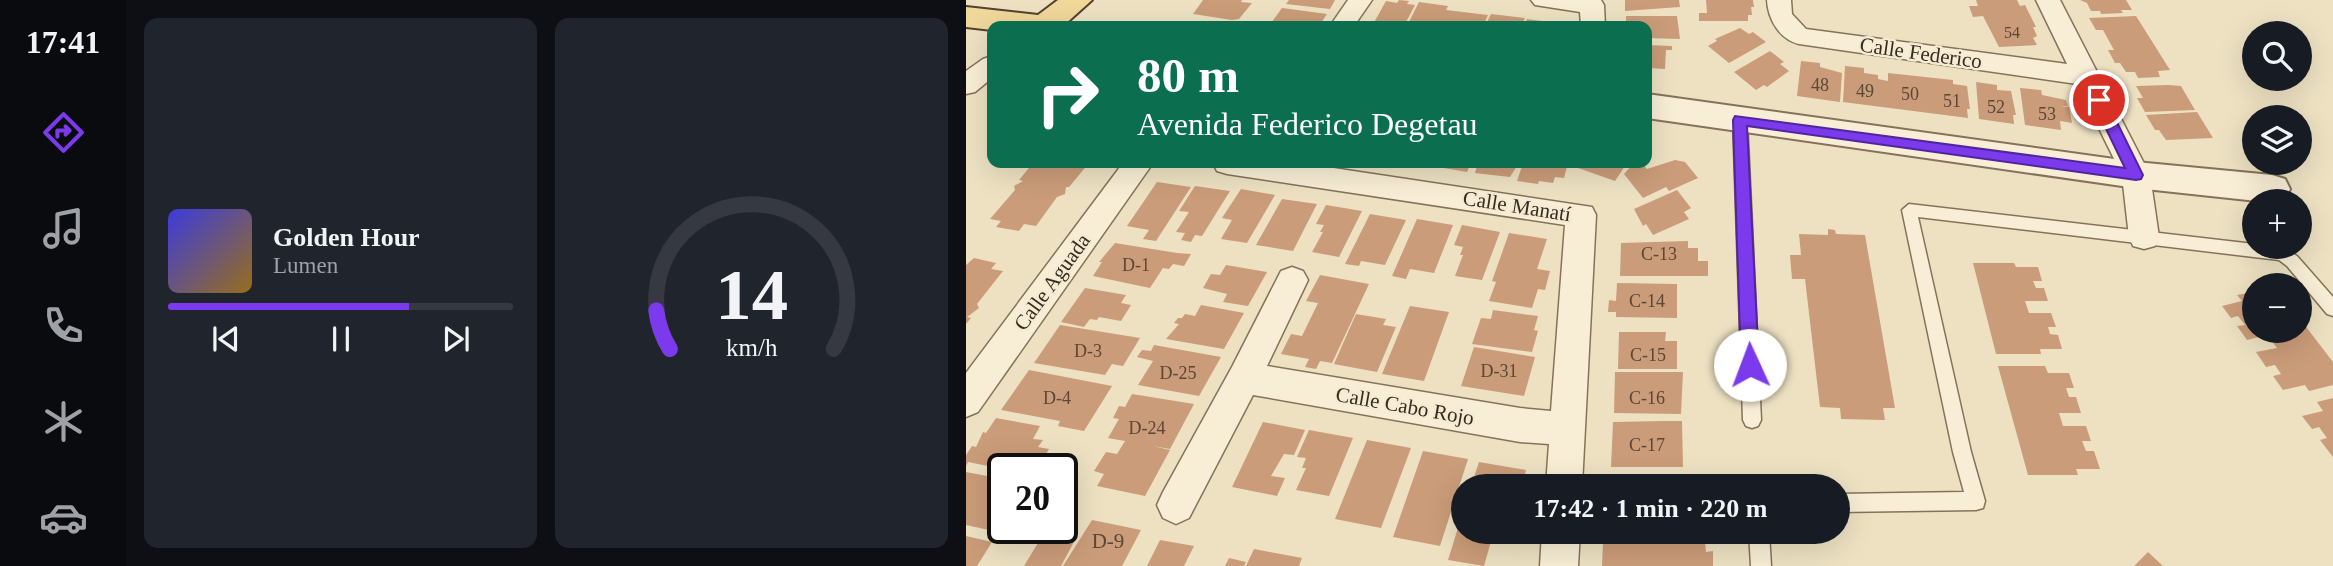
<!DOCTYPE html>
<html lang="es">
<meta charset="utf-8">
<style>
body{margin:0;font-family:Georgia,serif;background:#20242c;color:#f1f3f6;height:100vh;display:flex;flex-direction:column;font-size:26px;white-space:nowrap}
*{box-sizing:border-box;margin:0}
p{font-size:23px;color:#9ea1a6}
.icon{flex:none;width:38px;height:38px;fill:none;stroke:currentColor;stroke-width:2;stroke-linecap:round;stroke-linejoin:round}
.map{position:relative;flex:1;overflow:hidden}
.details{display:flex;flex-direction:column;gap:18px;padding:18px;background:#0d0f14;width:840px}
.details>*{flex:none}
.top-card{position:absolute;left:21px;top:21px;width:665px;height:147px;border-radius:14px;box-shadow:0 7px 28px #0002;background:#0b6e4f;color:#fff;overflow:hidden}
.fabs{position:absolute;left:1276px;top:21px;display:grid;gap:14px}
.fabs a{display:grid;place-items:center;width:70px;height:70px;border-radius:50%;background:#171b24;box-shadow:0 7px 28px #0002;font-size:35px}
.speed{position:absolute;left:21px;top:453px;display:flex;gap:14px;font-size:35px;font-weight:700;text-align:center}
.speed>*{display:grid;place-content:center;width:91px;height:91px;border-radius:50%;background:#171b24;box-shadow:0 7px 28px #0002;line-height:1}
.speed .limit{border:4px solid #111;border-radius:10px;background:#fff;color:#111}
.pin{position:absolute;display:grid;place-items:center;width:60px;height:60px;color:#fff;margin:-30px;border:4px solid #fff;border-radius:50%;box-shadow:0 2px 7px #0007}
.me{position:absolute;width:77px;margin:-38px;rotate:358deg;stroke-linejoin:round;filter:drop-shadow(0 0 5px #0008)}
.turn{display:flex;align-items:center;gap:24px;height:147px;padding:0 35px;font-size:32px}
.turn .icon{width:91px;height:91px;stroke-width:2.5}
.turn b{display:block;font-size:49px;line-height:60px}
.details .tile{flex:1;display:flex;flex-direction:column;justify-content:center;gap:10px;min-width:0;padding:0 24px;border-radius:14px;background:#20242c}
.details .dial{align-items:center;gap:0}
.dial svg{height:182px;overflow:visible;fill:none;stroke:#363941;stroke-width:7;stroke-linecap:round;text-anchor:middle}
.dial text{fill:#f1f3f6;stroke:none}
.song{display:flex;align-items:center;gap:21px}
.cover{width:84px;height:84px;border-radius:10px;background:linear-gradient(135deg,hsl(240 70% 55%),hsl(40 70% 35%))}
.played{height:7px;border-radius:4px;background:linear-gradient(90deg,#7c3aed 70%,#363941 70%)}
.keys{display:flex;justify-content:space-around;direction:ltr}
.details .tiles{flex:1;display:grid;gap:18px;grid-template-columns:repeat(2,1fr)}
.trip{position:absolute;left:485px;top:474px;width:399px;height:70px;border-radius:35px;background:#171b24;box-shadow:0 7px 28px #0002;font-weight:600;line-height:70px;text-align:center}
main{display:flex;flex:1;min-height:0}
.menu{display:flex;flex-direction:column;width:126px;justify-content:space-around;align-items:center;background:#090b0e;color:#9ea1a6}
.menu .icon{width:49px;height:49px}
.menu .active{color:#7c3aed}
.menu b{font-size:32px;color:#f1f3f6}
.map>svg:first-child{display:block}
.building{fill:#ca9c79}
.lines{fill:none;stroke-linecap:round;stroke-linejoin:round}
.service-casing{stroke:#86725a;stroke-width:3}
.minor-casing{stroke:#86725a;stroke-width:3}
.tertiary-casing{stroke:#86725a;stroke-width:4}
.primary-casing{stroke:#54402e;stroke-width:4}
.service{fill:#f8eed5;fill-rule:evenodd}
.minor{fill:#f8eed5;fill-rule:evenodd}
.tertiary{fill:#f8eed5;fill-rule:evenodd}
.primary{fill:#f0d79a;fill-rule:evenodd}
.route{fill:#7c3aed;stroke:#51269a;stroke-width:2}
.labels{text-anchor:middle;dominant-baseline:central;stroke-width:5;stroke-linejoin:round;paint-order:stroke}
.far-number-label{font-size:16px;fill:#5c4635}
.number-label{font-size:18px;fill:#5c4635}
.street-label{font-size:21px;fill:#372a1e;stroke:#f5ebd2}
.near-number-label{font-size:21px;fill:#5c4635}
</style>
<main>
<nav class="menu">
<b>17:41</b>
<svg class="icon active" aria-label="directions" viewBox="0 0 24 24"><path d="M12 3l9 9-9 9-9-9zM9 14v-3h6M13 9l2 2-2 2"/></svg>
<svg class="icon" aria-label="music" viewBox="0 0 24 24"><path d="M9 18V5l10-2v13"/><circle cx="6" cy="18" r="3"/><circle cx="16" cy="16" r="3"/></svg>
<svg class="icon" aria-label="phone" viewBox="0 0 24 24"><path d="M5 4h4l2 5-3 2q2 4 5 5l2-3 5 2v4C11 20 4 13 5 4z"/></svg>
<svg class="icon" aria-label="climate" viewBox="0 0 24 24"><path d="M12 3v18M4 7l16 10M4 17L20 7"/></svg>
<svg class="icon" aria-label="car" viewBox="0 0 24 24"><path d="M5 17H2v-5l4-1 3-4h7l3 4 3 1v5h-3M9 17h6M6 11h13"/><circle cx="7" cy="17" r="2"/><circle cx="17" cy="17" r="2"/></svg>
</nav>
<section class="details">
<div class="tiles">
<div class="tile">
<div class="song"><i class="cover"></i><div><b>Golden Hour</b><p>Lumen</p></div></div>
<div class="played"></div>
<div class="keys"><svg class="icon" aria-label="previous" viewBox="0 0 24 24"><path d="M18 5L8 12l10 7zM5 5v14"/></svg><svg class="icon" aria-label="pause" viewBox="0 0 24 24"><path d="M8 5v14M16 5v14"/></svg><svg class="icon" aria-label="next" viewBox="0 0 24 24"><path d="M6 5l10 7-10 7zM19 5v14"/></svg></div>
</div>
<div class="tile dial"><svg viewBox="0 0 100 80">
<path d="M14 69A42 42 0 1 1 86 69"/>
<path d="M14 69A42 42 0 0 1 8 52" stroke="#7c3aed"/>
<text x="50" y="56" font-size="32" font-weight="700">14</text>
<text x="50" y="72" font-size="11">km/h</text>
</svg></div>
</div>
</section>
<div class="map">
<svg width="1367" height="566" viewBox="0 0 1367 566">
<rect width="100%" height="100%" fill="#ede1c2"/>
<!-- building -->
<path class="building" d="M237 0H276L275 2 286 3 273 19 266 20 227 14Z
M323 0H369L364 9 320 4Z
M433 0 443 1 441 4 449 5 438 26H406L420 1 431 3Z
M659 0H713L714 7 659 11Z
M740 0H787L788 7H785L786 15H782V21H733V13H741Z
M1010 0H1051L1054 6 1059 5 1070 27H1067L1071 36 1067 38 1071 45 1033 47 1017 16 1007 17 1003 6H1012Z
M1114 0H1160L1166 10H1155L1157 13 1135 14 1134 11H1125L1121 3Z
M453 2 482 6 480 10 522 15 517 26H441Z
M316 8 361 14 353 26H303Z
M525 14 559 18 555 26H519Z
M660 16H711L714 39 681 38V26H660Z
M1170 16 1204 70 1192 71 1194 77 1172 78 1169 72H1160L1154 63H1149L1142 50H1148L1137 30H1130L1123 18Z
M561 19 591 23 590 26H558Z
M774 28 783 34 787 32 800 42 763 63 742 46 751 41 749 39Z
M681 45 706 46V50H700L699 69 681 68Z
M804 51 818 62 814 64 823 71 801 87 798 85 790 90 768 72Z
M835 61 854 63V67L876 73 874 102 831 96Z
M879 66 898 68V73L912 75V79L922 81V73L987 80V84L1001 86 1004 109H1001L1002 118 877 102Z
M1010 82 1031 85V90L1045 91 1050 115H1047L1048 124 1013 119Z
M1202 85 1215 86 1229 110 1179 112 1171 98H1177L1170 86Z
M1054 88 1075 90 1076 95 1100 100 1102 106H1094L1103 107 1106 123 1094 121 1095 130 1059 125Z
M1231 112 1247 138 1200 140 1193 130H1189L1180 115Z
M709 160 719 162 732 178 703 191 700 187 677 198 658 174 668 163H676L681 169Z
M67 163H123L103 187H100L99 194 91 197 70 226 58 224 53 231 30 227 35 221 24 219 49 190 48 186 57 181 53 180Z
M467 163H505L501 172 466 166Z
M512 163H553L544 177 509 173Z
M557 163H602L598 178 589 177 587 183 573 181 572 184 551 181Z
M615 163H653L659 166 649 181 612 168Z
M191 182 225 187 190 241 177 239 183 230 161 226Z
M229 186 264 191 236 236 229 235 225 242 215 240 219 233 210 232 223 212 213 211Z
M275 189 309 195 281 243 255 239 266 220 256 218Z
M711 190 725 208 718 212 723 219 687 235 680 224 677 226 668 209Z
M316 199 351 204 327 251 290 245Z
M360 205 396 211 373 257 346 252 357 232H354L358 225 350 224Z
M404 214 440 220 419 265 395 261 393 266 379 264Z
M451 219 487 225 468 273 444 269 440 279 426 276Z
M496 225 534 232 516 280 489 276 497 255H494L497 247 488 245Z
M862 229 869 230 870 234 899 235 929 408H917L919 420 875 419 874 408 854 407 839 279H826L824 255H835L833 234 862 235Z
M543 233 581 239 571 269 584 271 579 290 572 289 566 308 523 301 530 282 526 281Z
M722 241V248H732V261H742V276H654L655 243Z
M149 243 211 253 225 254 218 266 207 264 203 269 197 268 184 288 127 276 136 262H133Z
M8 258 30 263 25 269 37 271 11 304 13 308 1 317 5 318 0 324V265Z
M1007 263H1048L1050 267H1072L1076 281H1067L1070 288H1078L1082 301H1059L1063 313H1085L1090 327H1082L1084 334 1092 335 1096 349H1074L1075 354H1030Z
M260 265 301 272 282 306 257 302 261 294 237 288 245 274 254 275Z
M354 275 403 284 366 363 354 361 350 369 339 367 343 359 315 354 325 334 336 336 352 303 340 301Z
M651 283 711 284V318L650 317V312H642L643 300 650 301Z
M119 288 160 295 155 303 165 305 155 321 133 317 131 320 124 319 118 327 95 322Z
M1288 292V331H1334V319L1367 362V385L1343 391 1339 385 1317 390 1307 376 1315 374 1309 365 1300 367 1290 352 1311 348 1301 335 1281 340 1271 326 1279 325 1272 316 1265 318 1256 306 1276 301 1271 295Z
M235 305 278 313 258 349 200 339 213 324 208 323 212 318H216L219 314 229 316Z
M444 306 483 312 458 381 416 374Z
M527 310 572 316 568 330 572 331 566 352 506 344 515 318 525 319Z
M390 314 420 319 417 325 430 327 411 372 368 364Z
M94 325 174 338 157 366 146 364 139 375 68 363Z
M653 332H700L699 341H711V369H652Z
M188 345 255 357 233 396 172 385 187 361 171 357 176 350 185 351Z
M508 347 569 357 558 396 495 386Z
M1032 366H1079L1082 373H1103L1108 388H1100L1103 397H1110L1115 413H1093L1097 426H1120L1125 441H1116L1120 451H1128L1134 469H1110L1112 475H1062Z
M63 370 146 386 118 431 92 426 94 421 35 410Z
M649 372H717L715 414 648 413Z
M166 394 228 404 204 449 187 446 204 450 179 496 131 486 138 474 128 471 140 452 151 454 159 441 142 438 153 419 147 418 153 406 159 407Z
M1367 398V457L1354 440 1361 438 1353 427 1346 429 1336 416 1357 411 1351 402Z
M30 418 74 426 67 439 77 440 72 447 83 449 80 454 91 457 83 469H37L2 462 0 466V455L6 446 10 447 17 432 20 433Z
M698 421H716L717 467H645L647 422Z
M297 422 339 430 328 455 318 454 305 476 319 478 311 496 266 487Z
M343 430 387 438 363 496 330 490 340 468H336L340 458 331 457Z
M401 440 445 448 415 528 369 519Z
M457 451 502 459 474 546 427 537Z
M513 462 560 470 556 486H505Z
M0 472 37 479V518L31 517 23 530 0 525Z
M646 477H686V486H645Z
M496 515 497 532H543L541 541 526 538 518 566 482 560Z
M126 520 175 530 156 566H97Z
M78 533 109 540 95 566H58Z
M0 536 26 542 11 566H0Z
M194 540 228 546 218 566H181Z
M637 542H739L740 552 747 551V566H636Z
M288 549 336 558 333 566H280Z
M1182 552 1197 566H1168Z
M263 558 280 562 278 566H259Z"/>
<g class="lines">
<defs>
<path id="service" d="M774 114 781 119 795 420 792 426 786 428 780 426 777 420 767 119Z
M943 204 1288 244V247L1321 250 1331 256 1367 297V316L1361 314 1321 266 1313 260 952 217 1005 452 1019 501 1017 508 1010 510 872 512V494L998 492 987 452 936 210Z
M783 532H803L805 566H785Z"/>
<path id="minor" d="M382 0H406L388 26H364Z
M565 0H635L638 5 639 26H615L614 12 569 5Z
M801 0H825L826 14 840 29 1101 64 1070 0H1094L1184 175 1193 237 1189 246 1178 249 1167 246 1163 237 1156 175 1111 84 833 44C813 39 802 19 801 0Z
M26 56V78L9 92 0 94V71L17 59Z
M157 163H187L12 412 0 417V373Z
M247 163H334L626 207 630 215 616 486H580L583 444 554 442 287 395 223 518 210 524 197 518 191 505 197 492 266 367 315 271 326 267 337 271 342 280 301 366 554 408 585 411 599 225 261 174 251 171Z
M576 532H614L612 566H574Z"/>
<path id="tertiary" d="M681 94 1170 162 1306 175 1319 179 1324 189 1319 199 1291 201 1170 188 681 118Z"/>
<path id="primary" d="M92 0H126L97 26H26V30L0 27V7L72 15Z"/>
</defs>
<!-- service casing -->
<use href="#service" class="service-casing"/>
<!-- minor casing -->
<use href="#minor" class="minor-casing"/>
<!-- tertiary casing -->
<use href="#tertiary" class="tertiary-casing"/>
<!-- primary casing -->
<use href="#primary" class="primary-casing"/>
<!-- service -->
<use href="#service" class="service"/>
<!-- minor -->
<use href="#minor" class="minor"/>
<!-- tertiary -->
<use href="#tertiary" class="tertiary"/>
<!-- primary -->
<use href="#primary" class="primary"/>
</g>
<!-- route -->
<path class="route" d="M1133 96 1140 100 1177 175 1175 179 1170 180 781 126 793 365 790 371 784 373 778 371 775 365 767 120 769 116 1159 168 1126 100Z"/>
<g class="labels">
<!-- far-number labels -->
<g class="far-number-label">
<text x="1046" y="32">54</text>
</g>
<!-- number labels -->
<g class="number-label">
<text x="854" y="85">48</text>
<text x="899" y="91">49</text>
<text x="944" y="94">50</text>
<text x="986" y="101">51</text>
<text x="1030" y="107">52</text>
<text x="1081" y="114">53</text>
<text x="693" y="254">C-13</text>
<text x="170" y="265">D-1</text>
<text x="681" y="301">C-14</text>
<text x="122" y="351">D-3</text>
<text x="682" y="355">C-15</text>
<text x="533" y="371">D-31</text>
<text x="212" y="373">D-25</text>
<text x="91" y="398">D-4</text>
<text x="681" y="398">C-16</text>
<text x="181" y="428">D-24</text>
<text x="681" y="445">C-17</text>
</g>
<!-- street labels -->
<g class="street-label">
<text transform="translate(955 53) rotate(8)">Calle Federico</text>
<text transform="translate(551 206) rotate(9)">Calle Manatí</text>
<text transform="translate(86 282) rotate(-54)">Calle Aguada</text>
<text transform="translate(439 406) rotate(10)">Calle Cabo Rojo</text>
</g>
<!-- near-number labels -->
<g class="near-number-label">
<text x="142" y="541">D-9</text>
</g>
</g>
</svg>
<div class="fabs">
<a><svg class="icon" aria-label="search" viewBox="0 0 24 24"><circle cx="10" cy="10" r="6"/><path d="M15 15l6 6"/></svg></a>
<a><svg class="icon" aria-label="layers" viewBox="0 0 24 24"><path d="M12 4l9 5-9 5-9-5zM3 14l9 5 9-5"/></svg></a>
<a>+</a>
<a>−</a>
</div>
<div class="speed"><div class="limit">20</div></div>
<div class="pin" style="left:1133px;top:100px;background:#d93025"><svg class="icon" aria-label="arrive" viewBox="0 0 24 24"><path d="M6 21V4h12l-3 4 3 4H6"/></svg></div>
<svg class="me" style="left:784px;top:365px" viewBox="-20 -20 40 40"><circle r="19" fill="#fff"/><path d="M0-13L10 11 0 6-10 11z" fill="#7c3aed"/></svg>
<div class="trip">17:42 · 1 min · 220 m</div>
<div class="top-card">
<div class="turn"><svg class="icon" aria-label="right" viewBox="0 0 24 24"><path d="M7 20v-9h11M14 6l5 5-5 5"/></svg><div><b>80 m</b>Avenida Federico Degetau</div></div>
</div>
</div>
</main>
